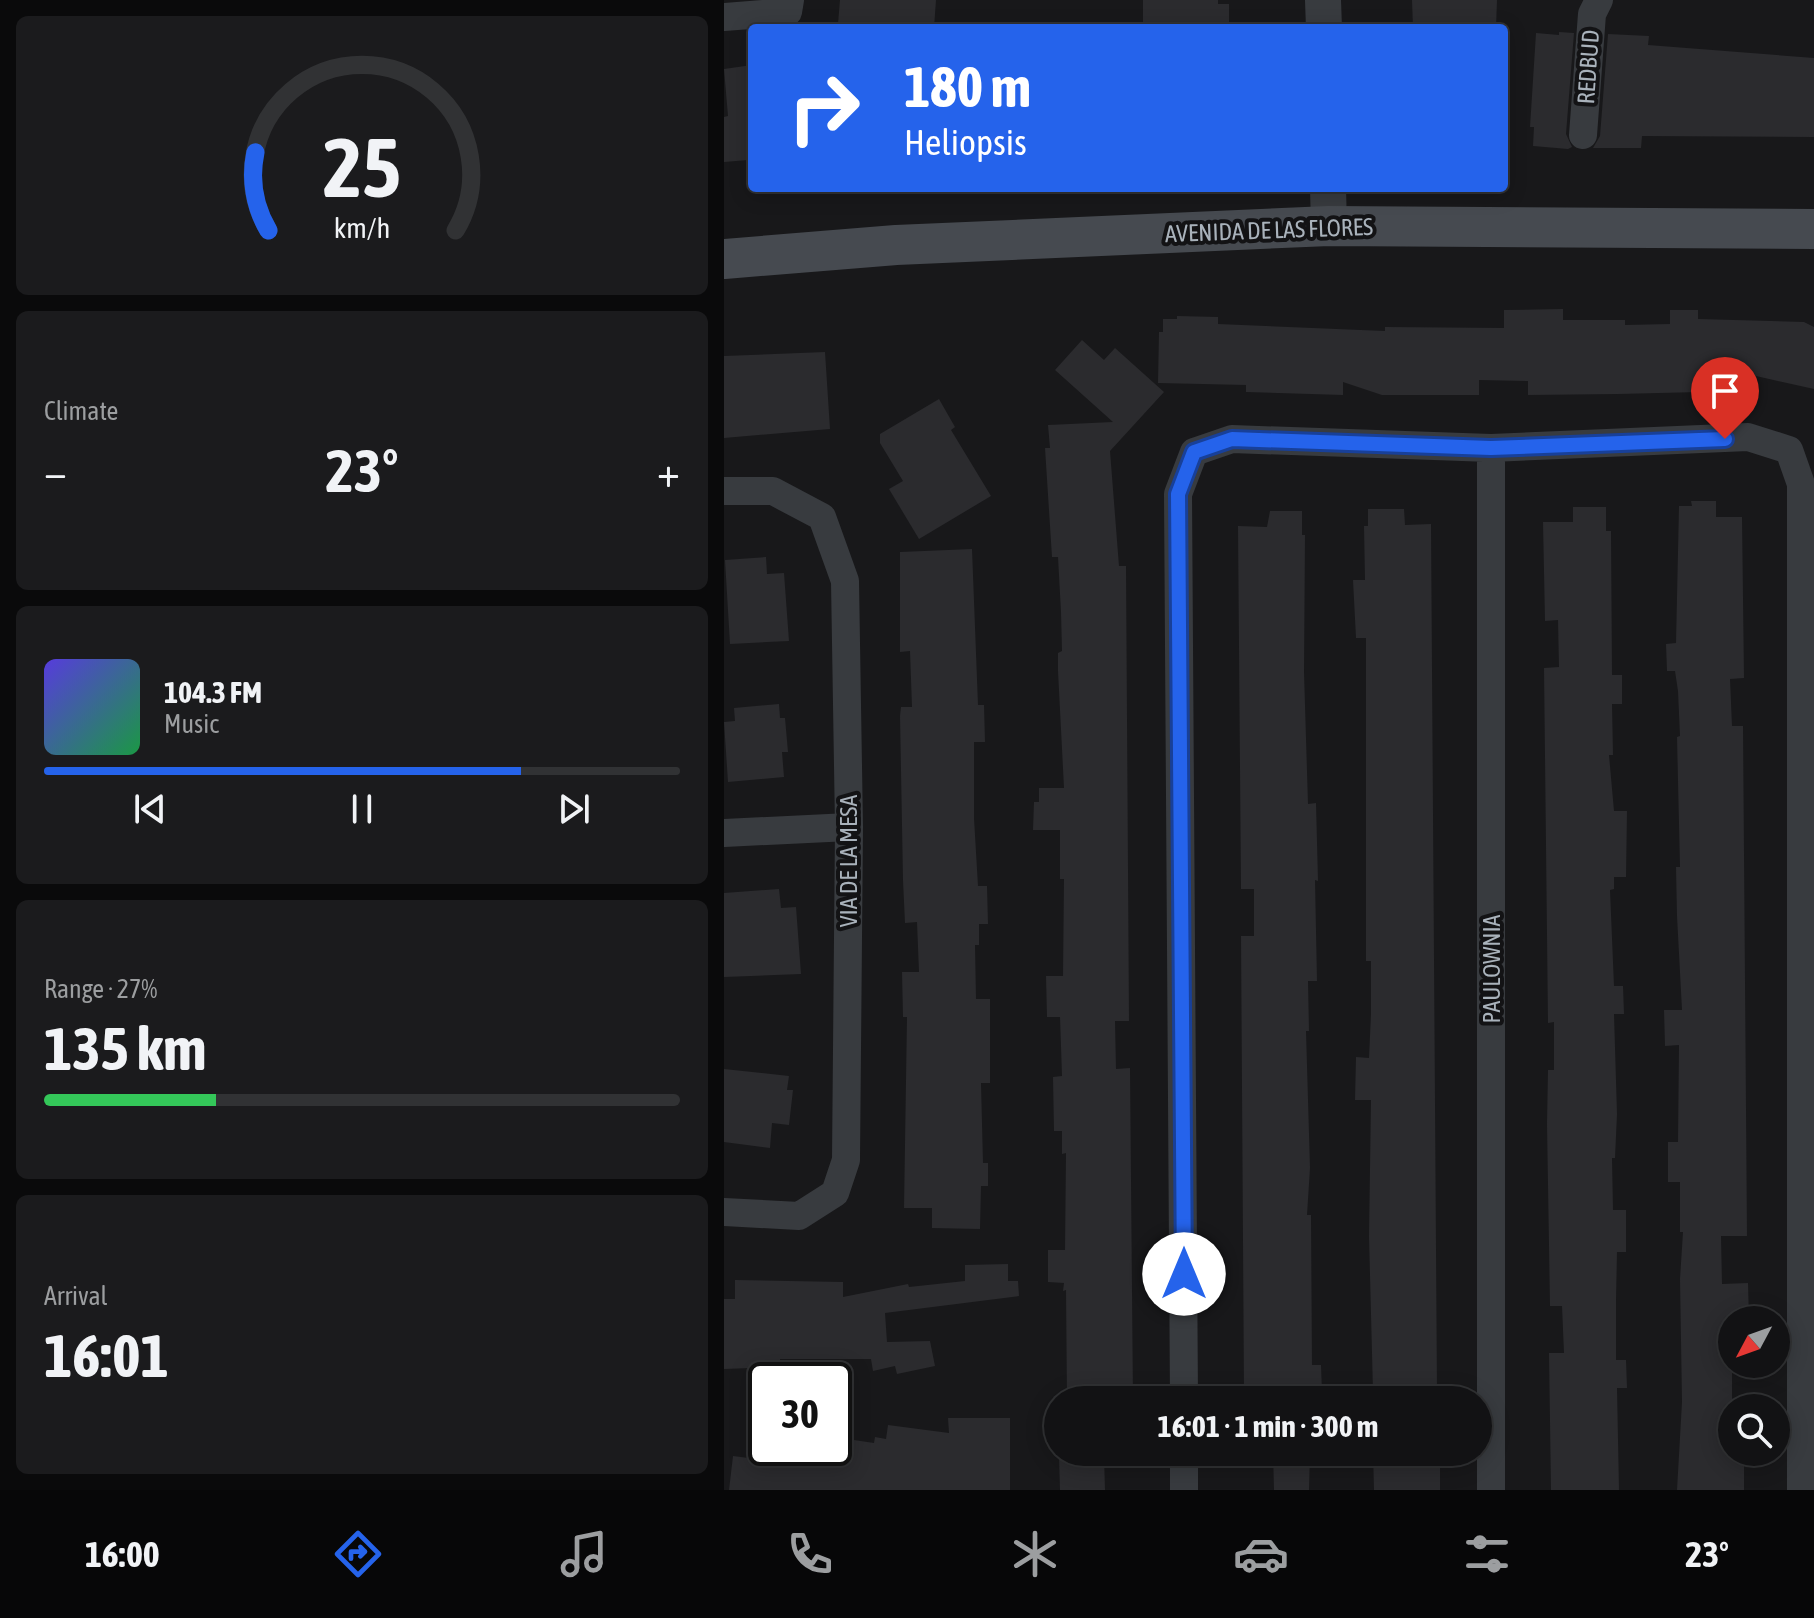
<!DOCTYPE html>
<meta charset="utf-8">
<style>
body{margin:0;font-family:"Asap Condensed",sans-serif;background:#1b1b1d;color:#f1f3f6;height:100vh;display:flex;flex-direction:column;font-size:30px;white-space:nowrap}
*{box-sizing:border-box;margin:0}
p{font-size:26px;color:#9c9ea0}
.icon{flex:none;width:44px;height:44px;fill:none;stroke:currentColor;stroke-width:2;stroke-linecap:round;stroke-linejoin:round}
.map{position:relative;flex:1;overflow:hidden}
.details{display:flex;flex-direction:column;gap:16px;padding:16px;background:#0a0a0b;width:724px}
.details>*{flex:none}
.banner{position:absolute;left:24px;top:24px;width:760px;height:168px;border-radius:8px;box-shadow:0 4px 20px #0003,0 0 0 2px #313234;background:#2563eb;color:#fff;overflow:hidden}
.needle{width:52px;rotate:229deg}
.buttons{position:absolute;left:994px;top:1306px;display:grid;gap:16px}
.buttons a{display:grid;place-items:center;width:72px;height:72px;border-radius:50%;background:#121214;box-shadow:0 4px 20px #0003,0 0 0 2px #313234;font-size:40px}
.speed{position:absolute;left:24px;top:1362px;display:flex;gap:16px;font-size:40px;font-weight:700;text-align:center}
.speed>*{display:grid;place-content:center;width:104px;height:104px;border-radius:50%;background:#121214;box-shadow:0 4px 20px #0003,0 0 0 2px #313234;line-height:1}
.speed .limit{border:4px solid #111;border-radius:12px;background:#fff;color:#111}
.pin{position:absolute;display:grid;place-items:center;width:68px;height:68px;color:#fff;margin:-82px -34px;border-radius:50% 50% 50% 0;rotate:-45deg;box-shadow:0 0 8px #0007}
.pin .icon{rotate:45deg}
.me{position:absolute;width:88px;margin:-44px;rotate:0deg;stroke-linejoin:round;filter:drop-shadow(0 0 6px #0008)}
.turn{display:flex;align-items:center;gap:28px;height:168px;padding:0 24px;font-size:36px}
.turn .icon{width:104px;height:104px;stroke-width:2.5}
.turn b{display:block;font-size:56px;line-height:68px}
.big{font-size:60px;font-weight:700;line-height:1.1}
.details .card{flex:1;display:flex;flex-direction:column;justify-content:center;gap:12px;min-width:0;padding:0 28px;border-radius:12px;background:#1b1b1d}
.details .dial{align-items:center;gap:0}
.dial svg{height:208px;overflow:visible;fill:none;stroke:#313234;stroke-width:7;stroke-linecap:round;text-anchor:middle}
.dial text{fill:#f1f3f6;stroke:none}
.song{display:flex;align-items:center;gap:24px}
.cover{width:96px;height:96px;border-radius:12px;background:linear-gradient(135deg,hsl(250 70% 55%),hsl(140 70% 35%))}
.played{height:8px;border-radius:4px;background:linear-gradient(90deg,#2563eb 75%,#313234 75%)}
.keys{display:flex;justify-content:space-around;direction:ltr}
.heat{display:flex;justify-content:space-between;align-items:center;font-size:44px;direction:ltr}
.charge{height:12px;border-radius:6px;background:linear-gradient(90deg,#34c759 27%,#313234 0)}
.trip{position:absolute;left:320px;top:1386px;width:448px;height:80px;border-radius:40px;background:#121214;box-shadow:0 4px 20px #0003,0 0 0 2px #313234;font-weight:700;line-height:80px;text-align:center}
.dock{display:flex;height:128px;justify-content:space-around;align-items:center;background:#070708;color:#9c9ea0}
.dock .icon{width:56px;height:56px}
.dock .selected{color:#2563eb}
.dock b{font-size:36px;color:#f1f3f6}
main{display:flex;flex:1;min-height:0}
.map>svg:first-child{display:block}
.building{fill:#2b2b2e}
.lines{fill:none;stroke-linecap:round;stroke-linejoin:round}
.minor{stroke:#383b3f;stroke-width:28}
.tertiary{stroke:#383b3f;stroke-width:36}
.secondary{stroke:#464a50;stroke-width:40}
.route-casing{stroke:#184099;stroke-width:20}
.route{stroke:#2563eb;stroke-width:14}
.labels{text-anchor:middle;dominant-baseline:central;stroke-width:8;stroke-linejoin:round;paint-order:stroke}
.street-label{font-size:24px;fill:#a9b2bb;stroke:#131315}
</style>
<main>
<section class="details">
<div class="card dial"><svg viewBox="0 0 100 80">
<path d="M14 69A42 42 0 1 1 86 69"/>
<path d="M14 69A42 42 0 0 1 9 39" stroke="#2563eb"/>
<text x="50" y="56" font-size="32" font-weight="700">25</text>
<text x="50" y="72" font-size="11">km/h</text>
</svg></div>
<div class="card"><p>Climate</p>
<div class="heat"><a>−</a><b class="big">23°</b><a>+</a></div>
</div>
<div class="card">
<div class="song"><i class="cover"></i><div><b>104.3 FM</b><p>Music</p></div></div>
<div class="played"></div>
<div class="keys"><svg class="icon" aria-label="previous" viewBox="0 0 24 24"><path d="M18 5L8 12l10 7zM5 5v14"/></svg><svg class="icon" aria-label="pause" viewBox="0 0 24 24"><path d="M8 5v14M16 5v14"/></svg><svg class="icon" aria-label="next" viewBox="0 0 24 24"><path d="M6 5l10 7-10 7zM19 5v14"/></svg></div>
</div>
<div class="card"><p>Range · 27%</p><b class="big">135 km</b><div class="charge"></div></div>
<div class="card"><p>Arrival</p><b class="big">16:01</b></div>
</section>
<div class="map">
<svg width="1090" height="1490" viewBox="0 0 1090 1490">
<rect width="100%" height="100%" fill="#18181a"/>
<!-- building -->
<path class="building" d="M116 0H212L210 28H127V25L114 24Z
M419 0H494V4H505V28H419Z
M688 0H773L772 28H689Z
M835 32 850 33 842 134 848 147 844 149 809 146 810 127H806L812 33 835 35Z
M884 34 925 36 924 45 1090 58V137L918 136 917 148H869L876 136Z
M28 65V154H24V160L0 162V117L4 116 0 69Z
M839 309V320H901V325L946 324V310H974V319L1080 322 1090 327V389L1032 376 1033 385 976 386V392L894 394 804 395V381L755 380V395H658L619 382V395L522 392V385L434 383 435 332H439V319H453V316L494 317V324L661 331V327L780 328V310Z
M358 340 380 360 391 348 440 392 386 451 395 566H402L405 1021H391L392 1069 406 1068 409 1400H343L342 1290 339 1291 340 1283 324 1282V1250H341L342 1153 338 1154V1131H330L329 1077 338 1076 336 1017H323L322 976H339L340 879H336V830H309L310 802H315V788H340L334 671V653L338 651 337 612 334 557H328L321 448H326L324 425 389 422 331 370Z
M101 352 106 429 0 438V356Z
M215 399 231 427 227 430 267 496 195 539 165 489 179 481 156 443V434Z
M967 501H992V517H1018L1020 678 1006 679 1008 726H1019L1023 1236H997L998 1284 1024 1283 1025 1319H1008V1452H1020V1490H953L958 1402 956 1279 959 1232H956V1182H944V1142H954L955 1045 941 1046 940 1010H958L953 916 952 867H956L953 737 956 736 954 691 951 671H943L942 644 952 643 955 506H968Z
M849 507H882V531H887L888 675H898V704H888L889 755H885L890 811H903L902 877H890V889L886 890 890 986H899L900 1014H890L893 1114 891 1158H888L889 1210H902V1252H893L892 1300V1360H902L903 1388H893L895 1490H827L825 1353H840L838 1306H826L823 1124 824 1070H830V1022L824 1023 820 668 835 667 834 620 821 621 819 522H849Z
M644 509H680L681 525 707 524 713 1392H649L645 1236 647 1100H631L632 1057 645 1058 647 1014V961H642V638H632L629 580H641L640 526H644Z
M546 511H578V535H581L580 672 584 804 592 803 594 881 591 880 593 981H584L585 1031H582L586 1168 583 1215H587L588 1365H597L598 1392 520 1393 517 936H530V889H517L514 526 543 527Z
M248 549 254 705H260L261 742H250V818L254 886H263L264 924H255V945H251L252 999H266V1083H257L259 1163H264V1186H257L256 1229 208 1228V1208H180L183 1017H179L178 972H195L193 922 181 923 179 880 176 716 177 707H188L186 651 176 652V552Z
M42 557 43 574 60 573 65 641 6 644 1 560Z
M55 704 56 718H61L64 752H58L60 777 4 782 0 722 11 721 10 708Z
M55 889 57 908 72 907 77 974 0 977V893Z
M0 1069 65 1076 63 1090H69L65 1125 48 1123 46 1148 0 1142Z
M284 1264V1281H294L295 1296 161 1313 163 1342 206 1341 211 1366 173 1374 171 1366 149 1371 147 1359H56V1367L0 1369V1299H11V1280L119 1282V1297L184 1284 185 1287 241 1281V1265Z
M224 1418H286V1490H5L9 1456 77 1465 79 1448H110V1437L150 1443 151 1437 162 1439 164 1425 225 1433Z
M549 1452H586L585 1490H550Z
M649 1452H716V1490H650Z
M380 1456 381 1490H336L335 1457Z"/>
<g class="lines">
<!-- minor -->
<path class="minor" d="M0 17 64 12 66 0
M859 135 868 14 875 0
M767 448V1490
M0 491H49L98 517 121 581 125 827 122 1160 111 1193 75 1216 0 1212
M0 833 125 827
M460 1400 454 494 470 452 508 439 767 448 1024 437 1065 450 1077 484V1490
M460 1452V1490"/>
<!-- tertiary -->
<path class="tertiary" d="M599 0 600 28
M604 188 605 226"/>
<!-- secondary -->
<path class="secondary" d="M0 259 172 245 605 226 1090 229"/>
</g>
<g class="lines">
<defs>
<path id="route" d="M460 1274 454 494 470 452 508 439 767 448 1001 439"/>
</defs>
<!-- route casing -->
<use href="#route" class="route-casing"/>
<!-- route -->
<use href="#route" class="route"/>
</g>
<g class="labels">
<!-- street labels -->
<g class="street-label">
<text transform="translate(864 67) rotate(-86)">REDBUD</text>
<text transform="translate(545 230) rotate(-2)">AVENIDA DE LAS FLORES</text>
<text transform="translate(124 861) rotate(-90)">VIA DE LA MESA</text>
<text transform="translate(767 969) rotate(-90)">PAULOWNIA</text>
</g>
</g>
</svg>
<div class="buttons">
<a><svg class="needle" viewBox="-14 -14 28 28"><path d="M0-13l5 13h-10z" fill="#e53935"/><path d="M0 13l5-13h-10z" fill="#9c9ea0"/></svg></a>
<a><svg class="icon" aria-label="search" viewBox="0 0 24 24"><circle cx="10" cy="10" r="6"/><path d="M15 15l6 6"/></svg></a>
</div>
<div class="speed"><div class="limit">30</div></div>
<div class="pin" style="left:1001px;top:439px;background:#d93025"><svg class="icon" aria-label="arrive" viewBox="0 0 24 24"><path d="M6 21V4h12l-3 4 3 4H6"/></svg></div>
<svg class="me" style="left:460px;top:1274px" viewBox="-20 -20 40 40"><circle r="19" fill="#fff"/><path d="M0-13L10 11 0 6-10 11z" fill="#2563eb"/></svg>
<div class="trip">16:01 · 1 min · 300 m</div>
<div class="banner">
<div class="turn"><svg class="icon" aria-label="right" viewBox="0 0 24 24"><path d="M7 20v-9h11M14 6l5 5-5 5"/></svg><div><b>180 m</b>Heliopsis</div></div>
</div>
</div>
</main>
<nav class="dock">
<b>16:00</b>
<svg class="icon selected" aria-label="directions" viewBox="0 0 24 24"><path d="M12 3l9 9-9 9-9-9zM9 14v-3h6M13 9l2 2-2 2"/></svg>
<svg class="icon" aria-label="music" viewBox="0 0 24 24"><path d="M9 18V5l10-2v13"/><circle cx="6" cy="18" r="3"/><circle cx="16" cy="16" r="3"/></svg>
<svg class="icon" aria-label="phone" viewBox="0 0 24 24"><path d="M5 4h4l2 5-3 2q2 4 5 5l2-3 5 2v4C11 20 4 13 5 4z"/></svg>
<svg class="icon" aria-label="climate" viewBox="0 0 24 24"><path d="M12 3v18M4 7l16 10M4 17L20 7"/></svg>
<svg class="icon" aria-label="car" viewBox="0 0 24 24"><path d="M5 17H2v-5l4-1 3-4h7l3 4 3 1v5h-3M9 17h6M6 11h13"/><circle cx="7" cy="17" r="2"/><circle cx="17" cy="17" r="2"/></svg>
<svg class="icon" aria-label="filters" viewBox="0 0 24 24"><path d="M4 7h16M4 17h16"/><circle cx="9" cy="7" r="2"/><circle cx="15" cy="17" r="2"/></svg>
<b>23°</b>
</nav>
